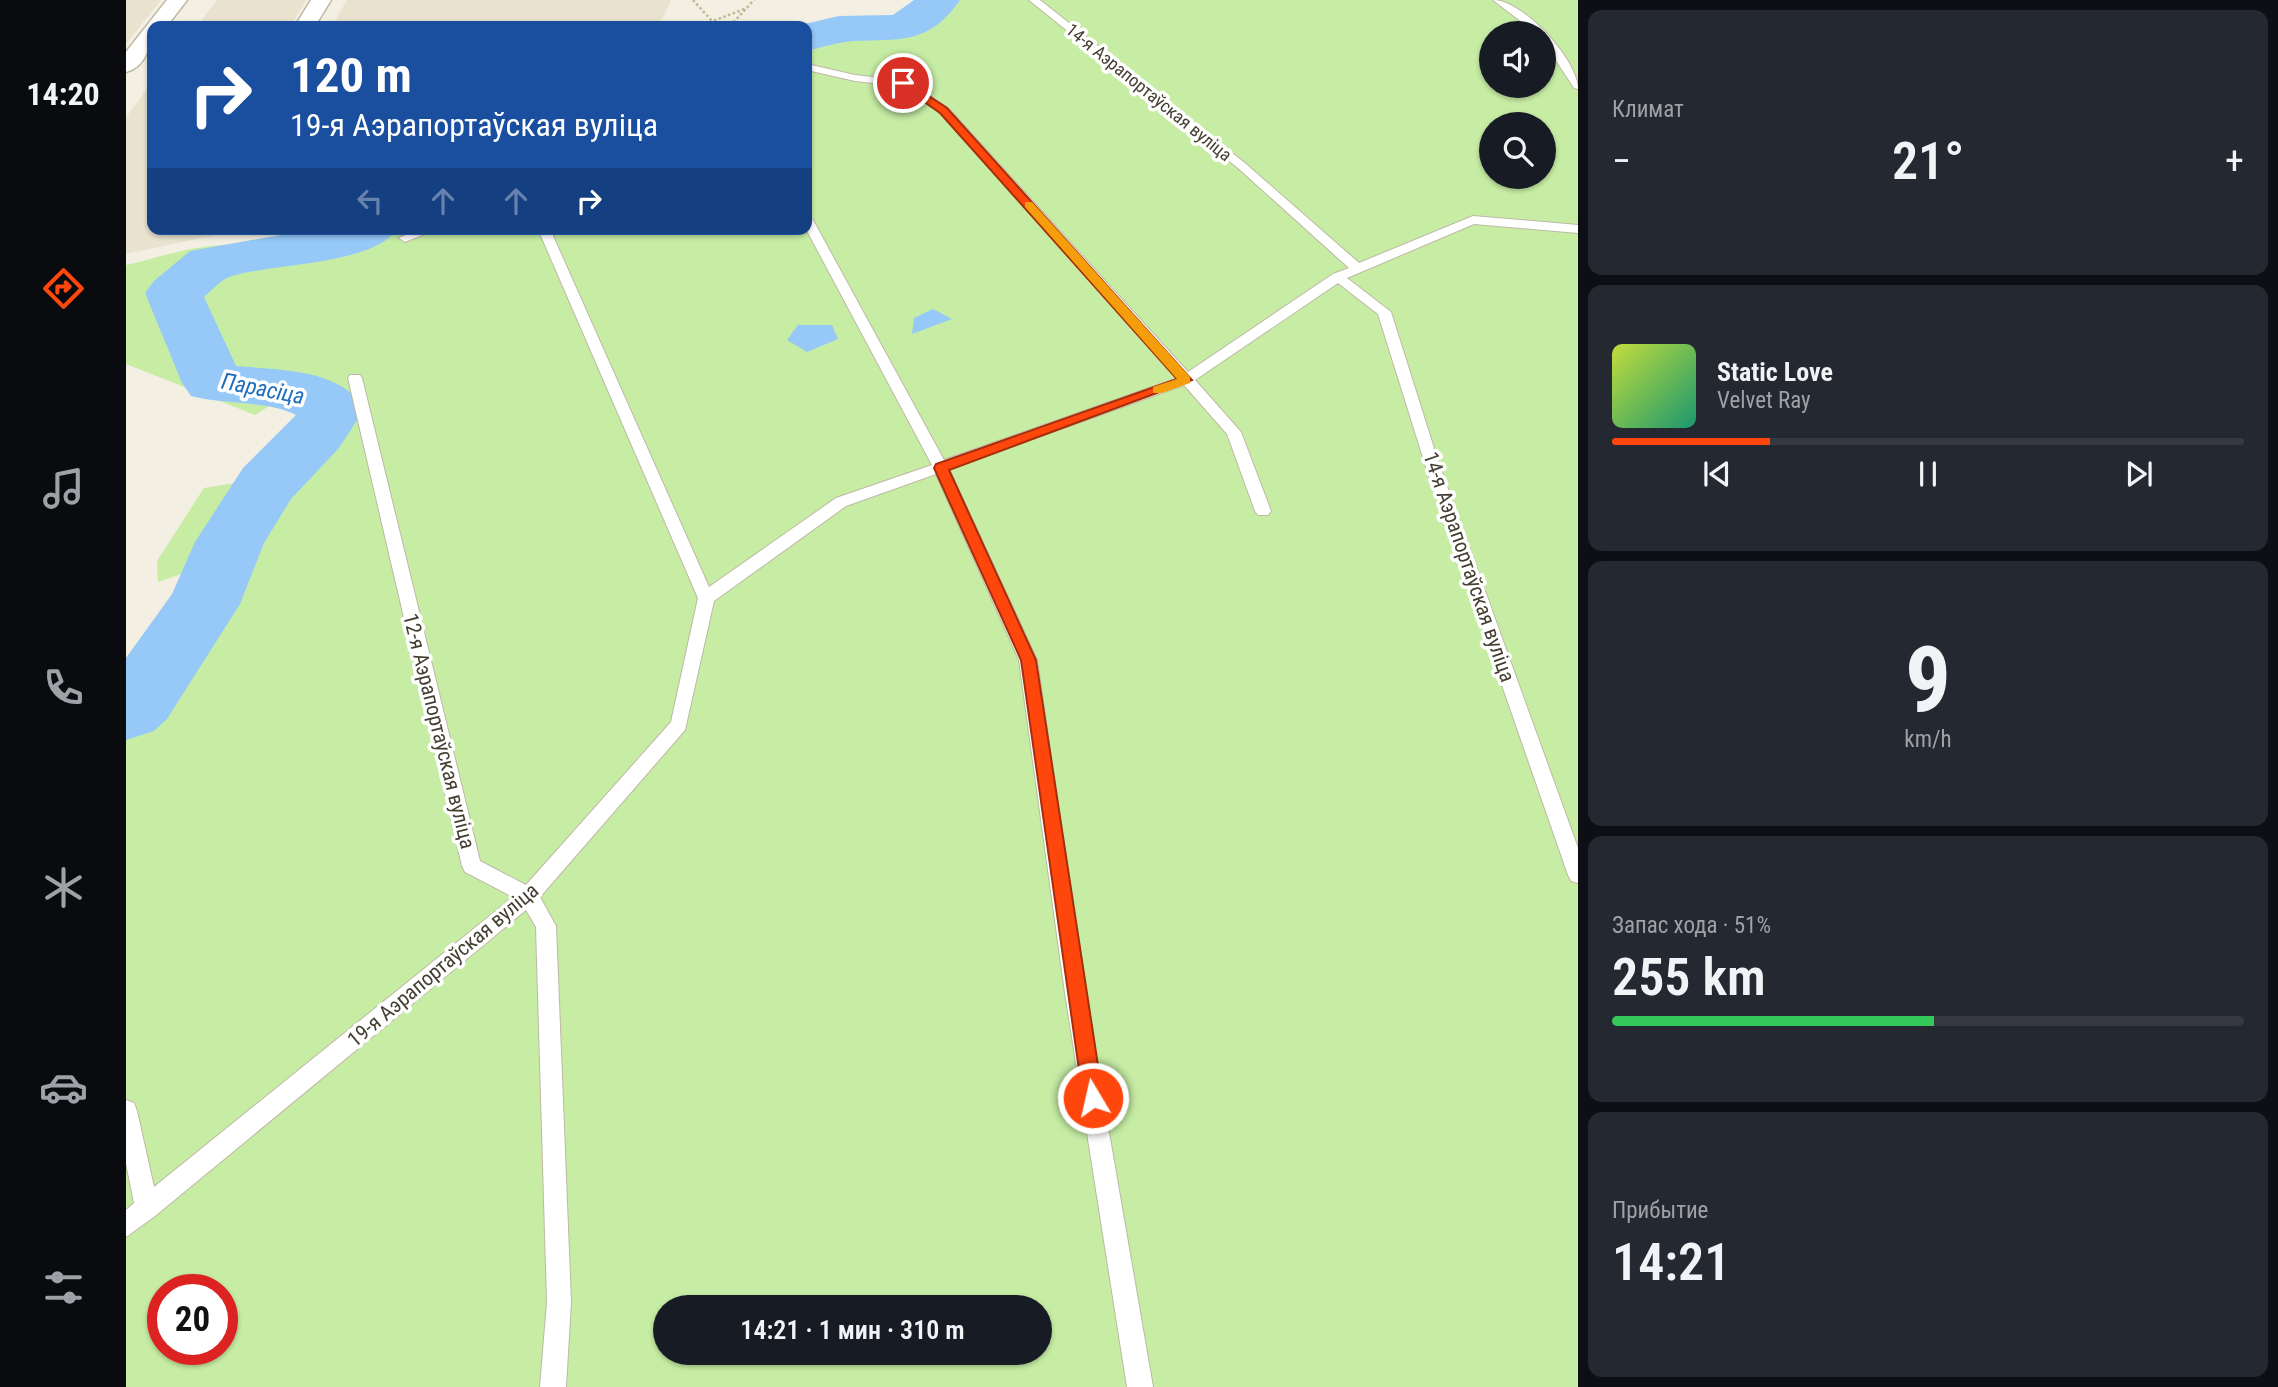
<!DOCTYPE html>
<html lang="ru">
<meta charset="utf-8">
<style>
body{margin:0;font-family:"Roboto Condensed",sans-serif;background:#242831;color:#f1f3f6;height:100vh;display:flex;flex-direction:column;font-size:26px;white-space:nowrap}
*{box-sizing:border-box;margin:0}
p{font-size:23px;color:#9ea1a6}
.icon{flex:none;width:38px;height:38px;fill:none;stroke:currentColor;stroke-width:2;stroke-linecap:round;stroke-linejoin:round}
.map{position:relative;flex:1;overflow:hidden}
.panel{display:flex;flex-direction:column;gap:10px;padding:10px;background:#0d0f14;width:700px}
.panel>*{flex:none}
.banner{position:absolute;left:21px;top:21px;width:665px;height:214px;border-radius:14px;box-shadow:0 2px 5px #0004;background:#1a4fa0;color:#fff;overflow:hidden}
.fabs{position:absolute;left:1353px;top:21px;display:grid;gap:14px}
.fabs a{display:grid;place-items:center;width:77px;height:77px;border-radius:50%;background:#171b24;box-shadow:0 2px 5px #0004;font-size:35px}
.speed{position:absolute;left:21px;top:1274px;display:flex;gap:14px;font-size:35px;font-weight:700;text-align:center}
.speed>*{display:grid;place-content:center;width:91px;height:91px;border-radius:50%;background:#171b24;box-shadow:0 2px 5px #0004;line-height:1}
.speed .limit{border:10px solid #d22;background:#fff;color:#111}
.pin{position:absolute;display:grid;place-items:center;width:60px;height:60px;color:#fff;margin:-30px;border:4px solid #fff;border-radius:50%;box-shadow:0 2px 7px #0007}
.me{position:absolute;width:77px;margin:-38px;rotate:351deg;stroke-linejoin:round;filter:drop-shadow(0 0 5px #0008)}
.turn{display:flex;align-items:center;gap:24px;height:147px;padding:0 28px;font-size:32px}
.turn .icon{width:91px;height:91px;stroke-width:2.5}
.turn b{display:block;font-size:49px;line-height:60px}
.lanes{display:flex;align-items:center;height:66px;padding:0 28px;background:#0003;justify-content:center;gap:35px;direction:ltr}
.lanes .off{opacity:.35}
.big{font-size:52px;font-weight:600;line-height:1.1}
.panel .card{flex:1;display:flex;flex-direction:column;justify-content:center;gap:10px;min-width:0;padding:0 24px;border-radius:14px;background:#242831}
.panel .dial{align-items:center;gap:0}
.dial b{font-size:91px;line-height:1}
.song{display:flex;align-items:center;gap:21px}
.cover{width:84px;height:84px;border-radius:10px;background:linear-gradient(135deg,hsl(70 70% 55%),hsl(160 70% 35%))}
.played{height:7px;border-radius:4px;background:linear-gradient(90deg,#ff460d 25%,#363941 25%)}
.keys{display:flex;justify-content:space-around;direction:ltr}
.heat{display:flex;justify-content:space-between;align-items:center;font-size:38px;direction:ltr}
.charge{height:10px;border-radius:5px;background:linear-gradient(90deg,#34c759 51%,#363941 0)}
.trip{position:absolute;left:527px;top:1295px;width:399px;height:70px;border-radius:35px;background:#171b24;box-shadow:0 2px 5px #0004;font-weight:600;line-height:70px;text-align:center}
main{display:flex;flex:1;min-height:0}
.tab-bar{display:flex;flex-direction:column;width:126px;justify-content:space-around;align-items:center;background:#090b0e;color:#9ea1a6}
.tab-bar .icon{width:49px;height:49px}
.tab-bar .on{color:#ff460d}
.tab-bar b{font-size:32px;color:#f1f3f6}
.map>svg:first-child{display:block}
.residential{fill:#e8e2cf}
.green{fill:#c7eda5;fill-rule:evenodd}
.water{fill:#96c8f8}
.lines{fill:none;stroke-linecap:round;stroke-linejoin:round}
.river{fill:#96c8f8;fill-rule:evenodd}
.service-casing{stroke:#bfb8a4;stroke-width:2}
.minor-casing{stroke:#bfb8a4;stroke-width:3}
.path{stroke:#c3b693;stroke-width:2.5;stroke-dasharray:2.5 2.5;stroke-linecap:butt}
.service{fill:#fff;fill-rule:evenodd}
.minor{fill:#fff;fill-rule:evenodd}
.route{fill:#ff460d;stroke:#a62e08;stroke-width:2}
.slow{fill:#f59e0b}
.labels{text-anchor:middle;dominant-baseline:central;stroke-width:7;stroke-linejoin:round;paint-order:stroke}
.far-street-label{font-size:18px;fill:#453f32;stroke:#fff}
.street-label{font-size:21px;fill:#453f32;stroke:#fff}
.water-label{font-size:23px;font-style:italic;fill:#206dbc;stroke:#fff}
</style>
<main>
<nav class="tab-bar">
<b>14:20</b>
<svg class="icon on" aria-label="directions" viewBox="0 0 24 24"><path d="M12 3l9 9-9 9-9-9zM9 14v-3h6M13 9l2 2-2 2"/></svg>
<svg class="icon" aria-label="music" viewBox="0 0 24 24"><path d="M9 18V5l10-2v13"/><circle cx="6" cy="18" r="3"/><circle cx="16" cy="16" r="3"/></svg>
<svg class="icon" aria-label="phone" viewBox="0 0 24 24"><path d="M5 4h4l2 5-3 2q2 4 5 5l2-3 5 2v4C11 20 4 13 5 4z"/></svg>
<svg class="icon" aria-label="climate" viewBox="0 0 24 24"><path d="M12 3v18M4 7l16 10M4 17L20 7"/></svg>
<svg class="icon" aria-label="car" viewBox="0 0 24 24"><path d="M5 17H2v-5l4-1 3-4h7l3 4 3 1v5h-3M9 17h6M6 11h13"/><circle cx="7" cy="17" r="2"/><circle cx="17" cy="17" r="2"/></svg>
<svg class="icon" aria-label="filters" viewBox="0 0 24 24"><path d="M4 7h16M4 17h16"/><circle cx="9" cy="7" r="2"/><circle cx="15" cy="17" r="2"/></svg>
</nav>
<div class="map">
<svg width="1452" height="1387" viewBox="0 0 1452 1387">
<rect width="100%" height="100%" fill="#f3efe2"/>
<!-- residential -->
<path class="residential" d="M0 0H35L0 44Z
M91 0H180L165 26H71Z
M221 0H545L533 26H206Z
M26 83V229H117L0 254V117Z"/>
<!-- green -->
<path class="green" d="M812 0H1452V1387H0V710L14 698 78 605 96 560 32 582 31 561 78 488 147 477 180 443 176 413 201 416 206 408 167 391 129 415 0 364V265C27 259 56 249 84 246 138 240 192 246 244 229H681V37C691 35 702 31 713 29 756 22 776 44 812 0ZM1365 33H1418V86H1365ZM1365 124H1418V177H1365ZM37 1290H96V1349H37ZM539 1307H914V1353H539Z"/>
<!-- water -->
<path class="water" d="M807 309 826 319 786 334 788 318Z
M672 325H706L712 339 681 352 661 340Z"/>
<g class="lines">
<!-- river -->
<path class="river" d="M788 0H834C803 44 777 39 729 41 712 42 697 47 681 51V26H670L713 16 767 15Z
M188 229H271C246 266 144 263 103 277 95 280 86 290 78 297L110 366C153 370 212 368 239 408L213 448 165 499 138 543 114 604 41 719 28 731 0 740V658L46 594 69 542 117 468 170 415C141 400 98 405 65 396L56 383 19 293 28 281 64 251Z"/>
<defs>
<path id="service" d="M903 0H914L1120 164 1233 263 1347 216 1452 225V233L1348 224 1221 278 1265 312 1313 464 1452 848V883L1445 881 1442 875 1299 464 1252 314 1212 283 1069 380 1115 432 1145 511 1142 515H1132L1129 511 1101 434 1058 385 823 469 911 660 959 993 1027 1387H1001L939 993 893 660 810 474 720 506 588 601 559 730 414 897 430 926 445 1302 440 1387H414L421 1302 410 927 400 910 29 1216 0 1237V1210L8 1203 0 1163V1100L8 1103 11 1111 28 1187 387 897 339 872 336 866 222 378 224 375H234L236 378 354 861 400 885 545 722 572 598 412 229H424L583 587 710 498 806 465 680 229 681 216 687 220 818 460 1052 378 814 112 774 86 729 81 681 70V64L729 75 781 81 822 108 1062 372 1207 274 1223 268 1112 168Z
M1367 0C1397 0 1452 60 1452 89L1448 88 1418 42V33H1410Z
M292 229H311L279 242 273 238Z"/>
<path id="minor" d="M41 0H61L41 26H26C26 44 20 67 0 72V52Z
M185 0H205L189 26H169Z"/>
</defs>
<!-- service casing -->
<use href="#service" class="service-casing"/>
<!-- minor casing -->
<use href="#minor" class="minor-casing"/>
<!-- path -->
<path class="path" d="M567 0 586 21
M574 26 621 8
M604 26 628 0"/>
<!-- service -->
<use href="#service" class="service"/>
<!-- minor -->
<use href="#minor" class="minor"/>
</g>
<!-- route -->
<path class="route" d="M774 81H780L821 108 1066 380 823 470 910 660 977 1098 974 1105 967 1108 960 1105 957 1098 895 660 808 468 810 464 1051 379 814 113 774 85Z"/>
<!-- slow -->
<path class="slow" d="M899 202H906L1064 377V383L1036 393H1027V387L1051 379 899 207Z"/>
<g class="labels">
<!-- far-street labels -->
<g class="far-street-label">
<text transform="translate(1023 92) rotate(39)">14-я Аэрапортаўская вуліца</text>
</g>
<!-- street labels -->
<g class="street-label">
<text transform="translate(1343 567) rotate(71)">14-я Аэрапортаўская вуліца</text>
<text transform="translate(313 731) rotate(76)">12-я Аэрапортаўская вуліца</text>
<text transform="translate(317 965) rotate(-40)">19-я Аэрапортаўская вуліца</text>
</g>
<!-- water labels -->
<g class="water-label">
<text transform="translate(137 389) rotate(11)">Парасіца</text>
</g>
</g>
</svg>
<div class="fabs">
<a><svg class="icon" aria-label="sound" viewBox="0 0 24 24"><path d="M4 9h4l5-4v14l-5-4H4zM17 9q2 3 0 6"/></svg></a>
<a><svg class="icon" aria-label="search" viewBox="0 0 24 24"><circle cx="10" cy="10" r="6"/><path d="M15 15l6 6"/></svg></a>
</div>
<div class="speed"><div class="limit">20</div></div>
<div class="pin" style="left:777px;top:83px;background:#d93025"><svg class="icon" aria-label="arrive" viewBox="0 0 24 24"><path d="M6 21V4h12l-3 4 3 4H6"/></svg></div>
<svg class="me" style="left:967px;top:1098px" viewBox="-20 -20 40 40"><circle r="17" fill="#ff460d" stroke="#fff" stroke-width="3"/><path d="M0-11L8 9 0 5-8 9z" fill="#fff"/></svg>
<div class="trip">14:21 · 1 мин · 310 m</div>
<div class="banner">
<div class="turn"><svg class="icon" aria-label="right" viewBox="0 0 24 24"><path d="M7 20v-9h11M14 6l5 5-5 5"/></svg><div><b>120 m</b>19-я Аэрапортаўская вуліца</div></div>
<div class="lanes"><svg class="icon off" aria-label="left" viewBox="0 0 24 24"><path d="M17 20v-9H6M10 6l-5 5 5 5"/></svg><svg class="icon off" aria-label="ahead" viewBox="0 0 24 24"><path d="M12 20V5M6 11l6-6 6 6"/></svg><svg class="icon off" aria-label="ahead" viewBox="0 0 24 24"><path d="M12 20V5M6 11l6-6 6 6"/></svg><svg class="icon" aria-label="right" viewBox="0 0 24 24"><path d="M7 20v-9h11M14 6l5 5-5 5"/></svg></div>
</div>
</div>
<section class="panel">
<div class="card"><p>Климат</p>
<div class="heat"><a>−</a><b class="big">21°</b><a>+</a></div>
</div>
<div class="card">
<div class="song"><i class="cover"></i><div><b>Static Love</b><p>Velvet Ray</p></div></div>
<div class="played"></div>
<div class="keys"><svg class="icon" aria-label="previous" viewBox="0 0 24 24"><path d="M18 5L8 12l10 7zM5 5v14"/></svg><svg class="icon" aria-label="pause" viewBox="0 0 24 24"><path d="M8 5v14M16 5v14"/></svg><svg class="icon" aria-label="next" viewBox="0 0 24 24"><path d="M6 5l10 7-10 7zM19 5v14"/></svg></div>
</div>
<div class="card dial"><b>9</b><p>km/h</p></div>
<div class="card"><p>Запас хода · 51%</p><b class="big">255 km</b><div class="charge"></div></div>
<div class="card"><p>Прибытие</p><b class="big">14:21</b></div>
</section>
</main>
